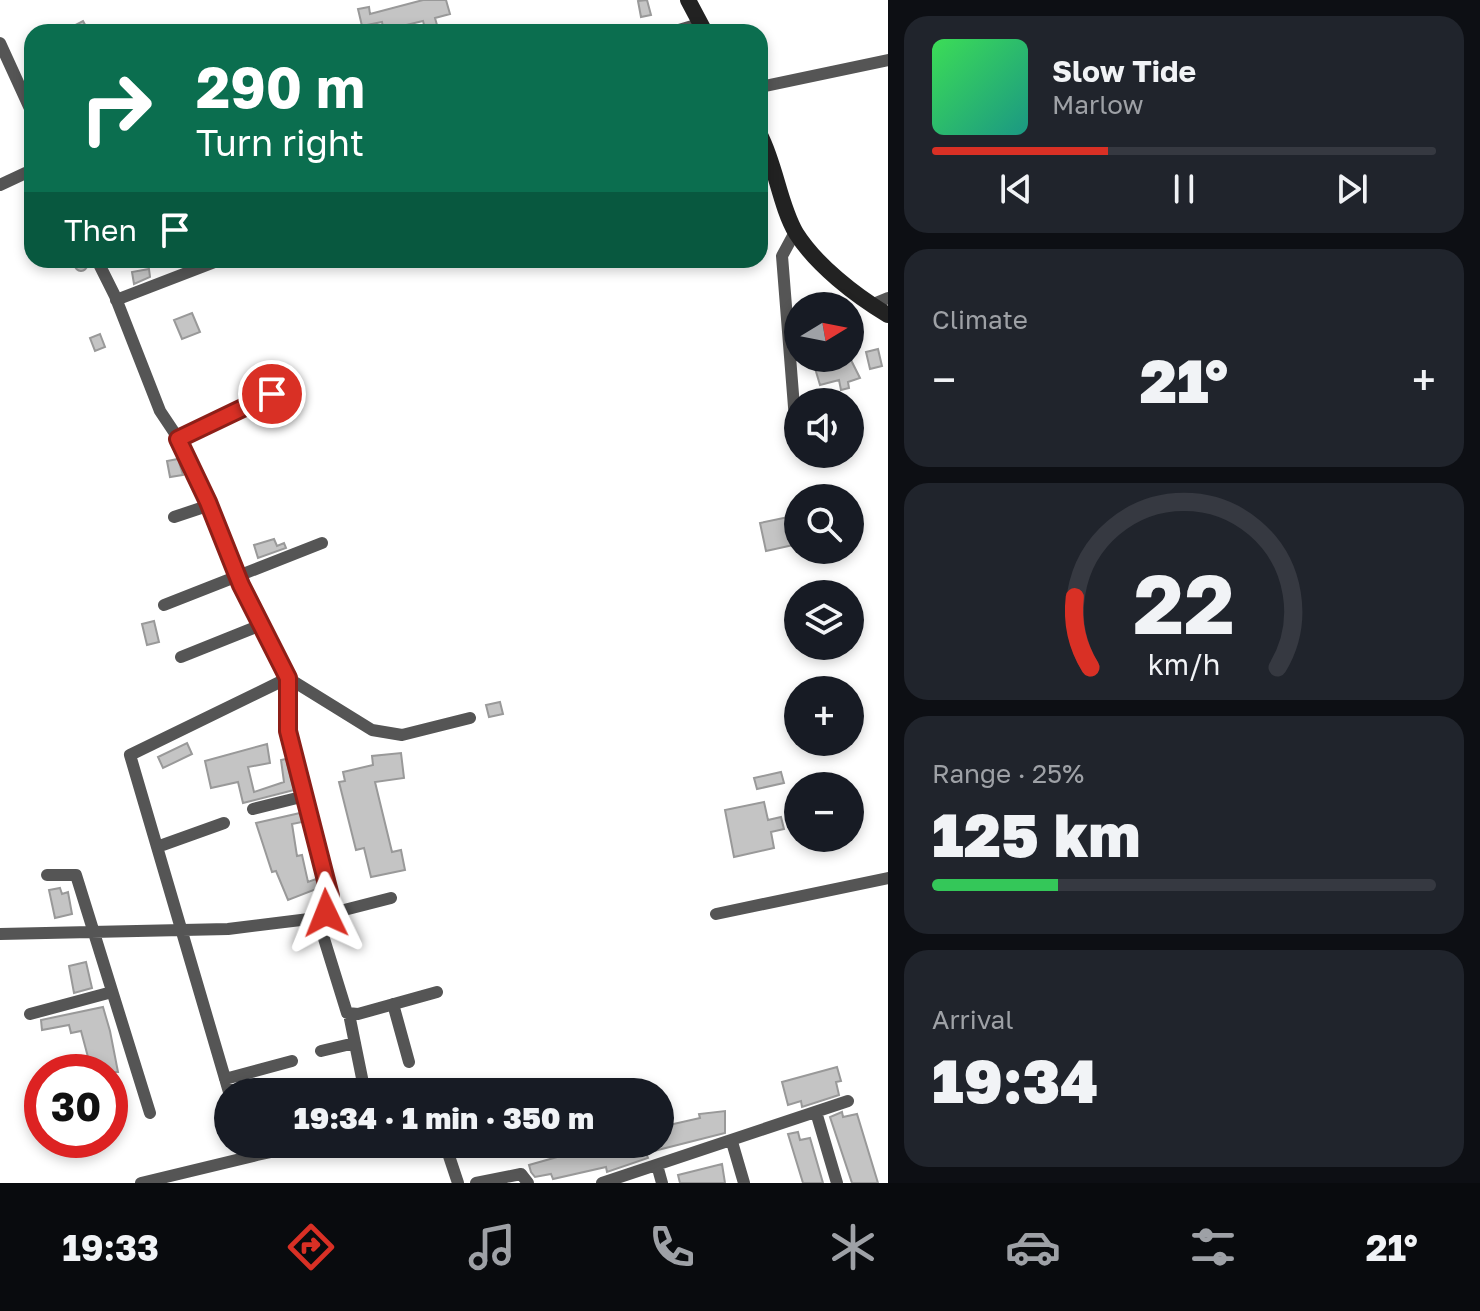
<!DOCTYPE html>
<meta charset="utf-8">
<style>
body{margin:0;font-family:"Golos Text",sans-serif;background:#20242c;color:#f1f3f6;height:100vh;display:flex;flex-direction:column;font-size:30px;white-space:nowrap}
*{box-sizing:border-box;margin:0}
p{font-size:26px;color:#9ea1a6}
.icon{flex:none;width:44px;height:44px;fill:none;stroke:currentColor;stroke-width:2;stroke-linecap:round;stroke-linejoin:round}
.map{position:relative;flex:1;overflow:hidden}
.side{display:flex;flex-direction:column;gap:16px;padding:16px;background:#0d0f14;width:592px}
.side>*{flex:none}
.top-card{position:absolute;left:24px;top:24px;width:744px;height:244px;border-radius:24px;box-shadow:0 4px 12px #0003;background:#0b6e4f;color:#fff;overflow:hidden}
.needle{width:52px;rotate:80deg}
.controls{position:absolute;left:784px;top:292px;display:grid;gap:16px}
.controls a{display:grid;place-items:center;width:80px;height:80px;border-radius:50%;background:#171b24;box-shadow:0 4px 12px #0003;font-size:40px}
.speed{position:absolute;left:24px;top:1054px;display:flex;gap:16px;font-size:40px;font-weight:700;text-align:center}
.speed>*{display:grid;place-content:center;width:104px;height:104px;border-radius:50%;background:#171b24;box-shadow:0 4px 12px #0003;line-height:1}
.speed .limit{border:12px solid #d22;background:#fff;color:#111}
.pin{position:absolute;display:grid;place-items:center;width:68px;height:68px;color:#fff;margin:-34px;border:4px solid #fff;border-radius:50%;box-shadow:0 2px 8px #0007}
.me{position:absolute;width:88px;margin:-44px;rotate:358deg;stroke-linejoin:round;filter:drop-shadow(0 0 6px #0008)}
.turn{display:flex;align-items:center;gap:28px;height:168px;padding:0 40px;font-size:36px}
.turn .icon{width:104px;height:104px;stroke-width:2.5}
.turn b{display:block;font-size:56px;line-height:68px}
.then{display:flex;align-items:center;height:76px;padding:0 40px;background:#0003;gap:16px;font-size:30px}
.big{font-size:60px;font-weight:800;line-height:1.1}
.side .widget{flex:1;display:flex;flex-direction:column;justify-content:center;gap:12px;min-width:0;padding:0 28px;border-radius:24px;background:#20242c}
.side .dial{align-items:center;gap:0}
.dial svg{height:208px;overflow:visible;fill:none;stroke:#363941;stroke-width:7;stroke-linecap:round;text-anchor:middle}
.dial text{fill:#f1f3f6;stroke:none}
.song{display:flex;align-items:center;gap:24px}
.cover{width:96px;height:96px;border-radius:12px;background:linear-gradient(135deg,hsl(130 70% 55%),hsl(170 70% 35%))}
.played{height:8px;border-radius:4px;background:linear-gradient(90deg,#d93025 35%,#363941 35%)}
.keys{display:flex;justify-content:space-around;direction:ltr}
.heat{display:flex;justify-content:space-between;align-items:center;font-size:44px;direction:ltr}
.charge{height:12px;border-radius:6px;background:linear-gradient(90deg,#34c759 25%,#363941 0)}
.trip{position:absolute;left:214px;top:1078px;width:460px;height:80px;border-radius:40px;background:#171b24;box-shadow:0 4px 12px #0003;font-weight:800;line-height:80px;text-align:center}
.tab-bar{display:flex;height:128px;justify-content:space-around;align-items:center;background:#090b0e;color:#9ea1a6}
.tab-bar .icon{width:56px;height:56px}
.tab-bar .on{color:#d93025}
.tab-bar b{font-size:36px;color:#f1f3f6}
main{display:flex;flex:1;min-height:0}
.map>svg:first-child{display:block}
.building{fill:#c4c4c4;stroke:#999;stroke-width:2}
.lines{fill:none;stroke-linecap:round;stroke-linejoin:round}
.service{stroke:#555;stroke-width:6}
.minor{stroke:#555;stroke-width:12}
.secondary{stroke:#222;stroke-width:16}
.route-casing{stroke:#8d1f18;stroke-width:20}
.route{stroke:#d93025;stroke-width:14}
</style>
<main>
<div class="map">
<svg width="888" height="1183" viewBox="0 0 888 1183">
<rect width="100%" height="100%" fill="#fff"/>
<!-- building -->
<path class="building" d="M423 0H446L450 14 435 18 439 32H426L423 21 402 26 403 32H384L382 22 362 26 358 9 369 7 370 14Z
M647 0 651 15 641 17 638 1Z
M83 21 89 32H62Z
M75 265a6 6 0 1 1 12 0a6 6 0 1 1-12 0Z
M149 269 150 277 134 284 132 272Z
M192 313 200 332 182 339 174 320Z
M100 334 105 347 95 351 90 338Z
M878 349 882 366 870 369 866 352Z
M812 358H850L860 378 848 382 849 388 841 390 839 380 820 385Z
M178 459 183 475 170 477 167 461Z
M798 515V544L766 551 760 523Z
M274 539 277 546 284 543 286 548 258 558 254 545Z
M154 621 159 642 147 645 142 624Z
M500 702 503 714 489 717 486 705Z
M187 743 192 754 163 768 158 757Z
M267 744 270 763 248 767 254 792 284 782 281 760 286 759 294 790 243 803 238 782 211 788 205 761Z
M401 753 404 778 375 782 392 852 401 850 405 870 371 877 364 848 356 850 339 782 345 781 343 772 373 765 372 756Z
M781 772 784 783 757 789 754 778Z
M764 802 768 820 781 817 784 829 771 832 774 848 734 857 725 810Z
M300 813 302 822 292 824 297 856 302 855 308 882 316 879 319 888 288 900 276 871 272 872 256 823Z
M60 888 62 894 68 892 72 914 55 918 49 890Z
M86 962 92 988 74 993 69 966Z
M103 1007 110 1031 118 1072H92L81 1031 71 1033 69 1025 42 1030 41 1020Z
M837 1067 841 1081 836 1082 839 1095 802 1107 801 1101 788 1105 782 1082Z
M725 1111V1133L646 1153 648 1158 607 1172 606 1167 553 1179 551 1174 535 1177 531 1172 529 1165 603 1144H660V1127L700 1118 699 1114Z
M842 1112 843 1117 857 1114 878 1183H852L830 1117Z
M798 1132 800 1140 810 1138 823 1183H803L788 1134Z
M722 1164 725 1183H680L678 1175Z"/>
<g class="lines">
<!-- service -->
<path class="service" d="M662 32 699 21"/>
<!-- minor -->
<path class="minor" d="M0 43 32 113
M760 87 888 60
M0 185 32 170
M795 232 782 256 796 432
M97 260 115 296 160 411 176 435 208 502 241 585 288 678V731L330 896 321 929 347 1013 358 1014 437 992
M116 300 220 260
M871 305 888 298
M178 439 272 394
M174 517 210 505
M164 605 322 543
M181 657 261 625
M253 809 305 796
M157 847 224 823
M47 875H76L150 1113
M716 914 888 878
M0 934 228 929 309 919 391 898
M393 1004 409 1062
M30 1014 112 992
M349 1014 362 1078
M321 1051 355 1043
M225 1079 292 1061
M229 1092 130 755 288 678 372 730 402 735 470 718
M816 1112 837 1183
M732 1142 744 1183
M244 1144 257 1155 309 1144
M445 1144 458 1183
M657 1165 662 1183
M141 1183 257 1155
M476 1183 521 1174 528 1183
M602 1183 848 1101"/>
<!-- secondary -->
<path class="secondary" d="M688 0 705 32
M760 135C776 166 780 206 796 233 816 265 856 296 888 315"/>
</g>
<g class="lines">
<defs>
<path id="route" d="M272 394 178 439 208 502 241 585 288 678V731L330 896 326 913"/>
</defs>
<!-- route casing -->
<use href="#route" class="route-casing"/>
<!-- route -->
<use href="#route" class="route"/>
</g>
</svg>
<div class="controls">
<a><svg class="needle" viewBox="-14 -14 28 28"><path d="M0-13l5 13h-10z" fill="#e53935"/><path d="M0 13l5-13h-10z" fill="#9ea1a6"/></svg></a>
<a><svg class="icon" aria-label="sound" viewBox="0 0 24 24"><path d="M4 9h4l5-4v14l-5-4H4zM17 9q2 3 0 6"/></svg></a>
<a><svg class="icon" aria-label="search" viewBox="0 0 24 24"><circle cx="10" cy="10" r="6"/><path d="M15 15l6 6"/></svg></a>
<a><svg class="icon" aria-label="layers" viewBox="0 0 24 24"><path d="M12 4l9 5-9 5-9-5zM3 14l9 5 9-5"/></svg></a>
<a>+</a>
<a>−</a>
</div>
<div class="speed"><div class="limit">30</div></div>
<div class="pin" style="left:272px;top:394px;background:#d93025"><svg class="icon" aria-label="arrive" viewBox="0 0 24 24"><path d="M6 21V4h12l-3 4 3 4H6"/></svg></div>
<svg class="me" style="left:326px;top:913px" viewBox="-20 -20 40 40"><path d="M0-17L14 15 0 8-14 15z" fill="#d93025" stroke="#fff" stroke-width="4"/></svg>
<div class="trip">19:34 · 1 min · 350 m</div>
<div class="top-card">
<div class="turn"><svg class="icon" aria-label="right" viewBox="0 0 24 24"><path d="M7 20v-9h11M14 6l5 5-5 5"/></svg><div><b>290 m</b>Turn right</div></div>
<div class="then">Then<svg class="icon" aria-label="arrive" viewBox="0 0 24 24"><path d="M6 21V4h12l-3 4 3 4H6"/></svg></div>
</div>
</div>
<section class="side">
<div class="widget">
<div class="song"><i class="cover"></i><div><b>Slow Tide</b><p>Marlow</p></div></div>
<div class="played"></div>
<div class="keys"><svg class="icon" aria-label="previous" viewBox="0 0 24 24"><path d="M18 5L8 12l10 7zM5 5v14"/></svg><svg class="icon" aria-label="pause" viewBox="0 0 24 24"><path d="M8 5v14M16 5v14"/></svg><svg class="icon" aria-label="next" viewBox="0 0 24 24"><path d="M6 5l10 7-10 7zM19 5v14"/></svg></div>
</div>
<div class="widget"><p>Climate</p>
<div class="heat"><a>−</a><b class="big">21°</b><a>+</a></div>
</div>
<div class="widget dial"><svg viewBox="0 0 100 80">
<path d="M14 69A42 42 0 1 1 86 69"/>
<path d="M14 69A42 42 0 0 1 8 42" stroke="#d93025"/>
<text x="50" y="56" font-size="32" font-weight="700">22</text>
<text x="50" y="72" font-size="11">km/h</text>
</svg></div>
<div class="widget"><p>Range · 25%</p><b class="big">125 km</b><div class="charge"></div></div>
<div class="widget"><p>Arrival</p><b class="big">19:34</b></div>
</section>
</main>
<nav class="tab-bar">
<b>19:33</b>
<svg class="icon on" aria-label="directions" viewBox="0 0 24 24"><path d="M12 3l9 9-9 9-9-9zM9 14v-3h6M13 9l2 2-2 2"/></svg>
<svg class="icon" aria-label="music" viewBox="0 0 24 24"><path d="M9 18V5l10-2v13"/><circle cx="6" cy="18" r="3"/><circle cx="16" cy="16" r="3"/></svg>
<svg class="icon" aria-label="phone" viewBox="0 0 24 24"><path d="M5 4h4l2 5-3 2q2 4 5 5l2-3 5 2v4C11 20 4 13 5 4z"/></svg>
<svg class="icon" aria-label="climate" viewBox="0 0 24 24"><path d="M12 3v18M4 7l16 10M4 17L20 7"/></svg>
<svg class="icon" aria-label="car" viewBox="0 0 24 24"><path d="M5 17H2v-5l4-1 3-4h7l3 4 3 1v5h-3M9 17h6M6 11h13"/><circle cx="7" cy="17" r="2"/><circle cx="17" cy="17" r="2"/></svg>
<svg class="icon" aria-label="filters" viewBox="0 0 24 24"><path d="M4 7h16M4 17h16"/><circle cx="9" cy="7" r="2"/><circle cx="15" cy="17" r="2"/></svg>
<b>21°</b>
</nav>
